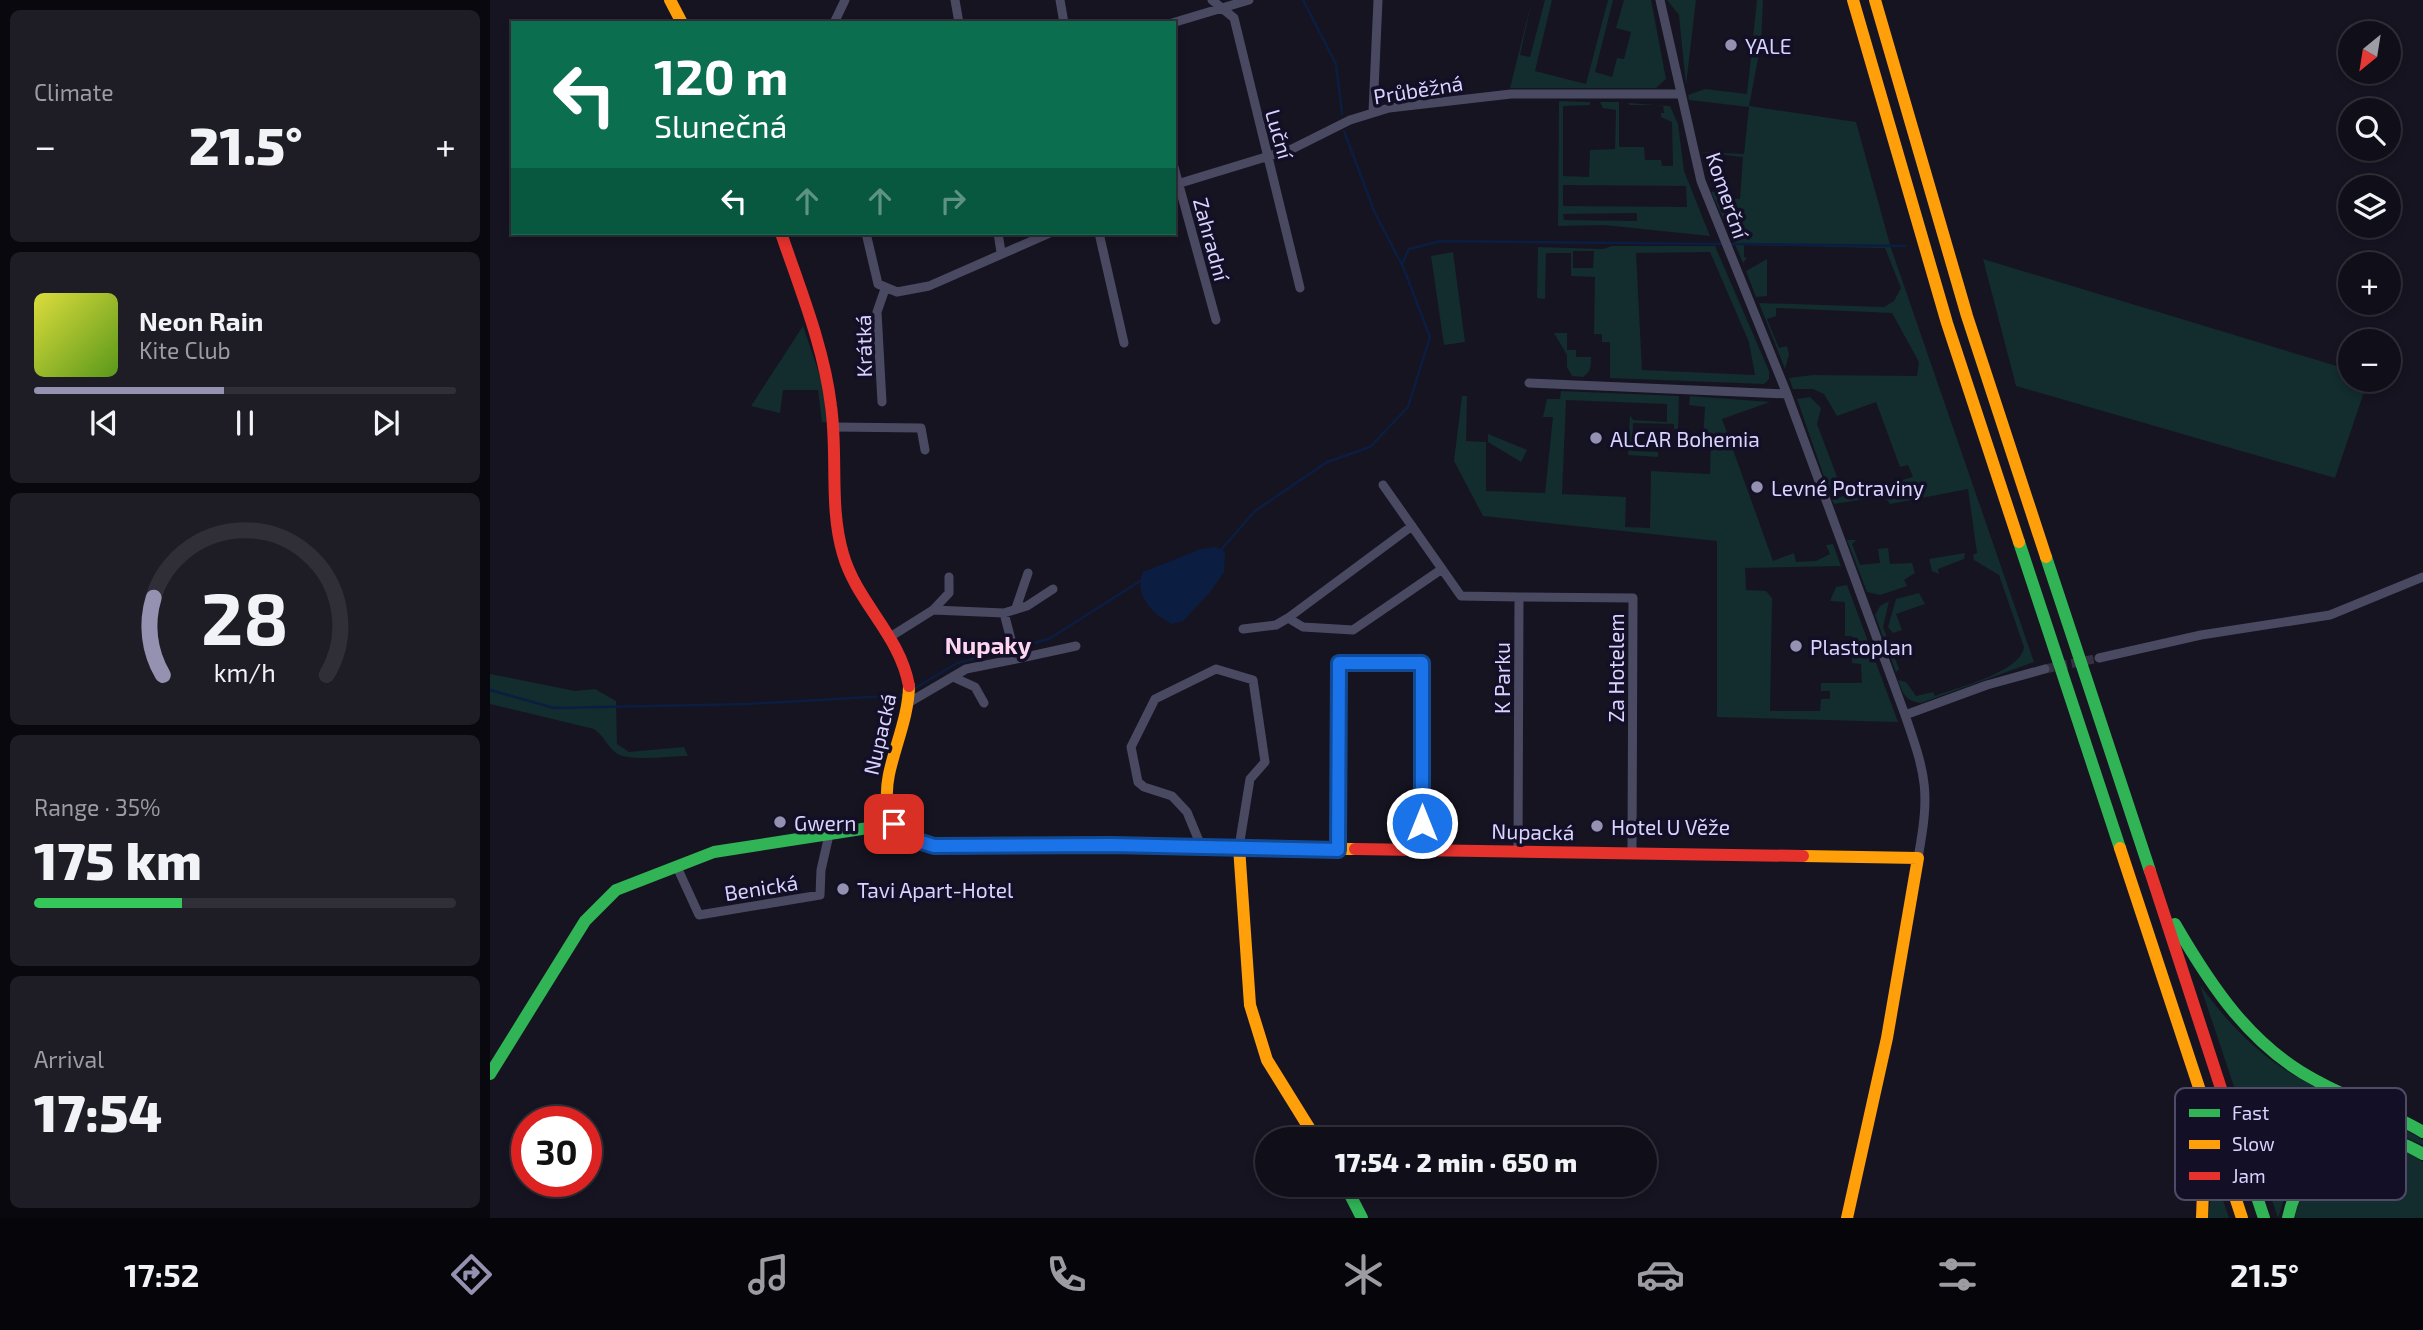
<!DOCTYPE html>
<meta charset="utf-8">
<style>
body{margin:0;font-family:"Exo 2",sans-serif;background:#1e1d26;color:#f1f3f6;height:100vh;display:flex;flex-direction:column;font-size:26px;white-space:nowrap}
*{box-sizing:border-box;margin:0}
p{font-size:23px;color:#9c9ca2}
.icon{flex:none;width:38px;height:38px;fill:none;stroke:currentColor;stroke-width:2;stroke-linecap:round;stroke-linejoin:round}
.map{position:relative;flex:1;overflow:hidden}
.drawer{display:flex;flex-direction:column;gap:10px;padding:10px;background:#09080e;width:490px}
.drawer>*{flex:none}
.banner{position:absolute;left:21px;top:21px;width:665px;height:214px;border-radius:0px;box-shadow:0 4px 10px #0003,0 0 0 2px #302f38;background:#0b6e4f;color:#fff;overflow:hidden}
.needle{width:46px;rotate:210deg}
.buttons{position:absolute;left:1848px;top:21px;display:grid;gap:14px}
.buttons a{display:grid;place-items:center;width:63px;height:63px;border-radius:50%;background:#100f19;box-shadow:0 4px 10px #0003,0 0 0 2px #302f38;font-size:35px}
.speed{position:absolute;left:21px;top:1106px;display:flex;gap:14px;font-size:35px;font-weight:700;text-align:center}
.speed>*{display:grid;place-content:center;width:91px;height:91px;border-radius:50%;background:#100f19;box-shadow:0 4px 10px #0003,0 0 0 2px #302f38;line-height:1}
.speed .limit{border:10px solid #d22;background:#fff;color:#111}
.pin{position:absolute;display:grid;place-items:center;width:60px;height:60px;color:#fff;margin:-30px;border-radius:14px;box-shadow:0 4px 10px #0006}
.me{position:absolute;width:77px;margin:-38px;rotate:0deg;stroke-linejoin:round;filter:drop-shadow(0 0 5px #0008)}
.turn{display:flex;align-items:center;gap:24px;height:147px;padding:0 28px;font-size:32px}
.turn .icon{width:91px;height:91px;stroke-width:2.5}
.turn b{display:block;font-size:49px;line-height:60px}
.lanes{display:flex;align-items:center;height:66px;padding:0 28px;background:#0003;justify-content:center;gap:35px;direction:ltr}
.lanes .off{opacity:.35}
.big{font-size:52px;font-weight:800;line-height:1.1}
.drawer .tile{flex:1;display:flex;flex-direction:column;justify-content:center;gap:10px;min-width:0;padding:0 24px;border-radius:10px;background:#1e1d26}
.drawer .dial{align-items:center;gap:0}
.dial svg{height:182px;overflow:visible;fill:none;stroke:#302f38;stroke-width:7;stroke-linecap:round;text-anchor:middle}
.dial text{fill:#f1f3f6;stroke:none}
.song{display:flex;align-items:center;gap:21px}
.cover{width:84px;height:84px;border-radius:10px;background:linear-gradient(135deg,hsl(60 70% 55%),hsl(90 70% 35%))}
.played{height:7px;border-radius:4px;background:linear-gradient(90deg,#9591b1 45%,#302f38 45%)}
.keys{display:flex;justify-content:space-around;direction:ltr}
.heat{display:flex;justify-content:space-between;align-items:center;font-size:38px;direction:ltr}
.charge{height:10px;border-radius:5px;background:linear-gradient(90deg,#34c759 35%,#302f38 0)}
.trip{position:absolute;left:765px;top:1127px;width:402px;height:70px;border-radius:35px;background:#100f19;box-shadow:0 4px 10px #0003,0 0 0 2px #302f38;font-weight:800;line-height:70px;text-align:center}
.tab-bar{display:flex;height:112px;justify-content:space-around;align-items:center;background:#06060a;color:#9c9ca2}
.tab-bar .icon{width:49px;height:49px}
.tab-bar .current{color:#9591b1}
.tab-bar b{font-size:32px;color:#f1f3f6}
main{display:flex;flex:1;min-height:0}
.map>svg:first-child{display:block}
.green{fill:#132c2d;fill-rule:evenodd}
.water{fill:#0b1e41}
.lines{fill:none;stroke-linecap:round;stroke-linejoin:round}
.stream{stroke:#0b1e41;stroke-width:2.5}
.street-tunnel{stroke:#333142;stroke-width:9;stroke-dasharray:9 4.5;stroke-linecap:butt}
.street{stroke:#4a4962;stroke-width:9}
.fast{stroke:#30b455;stroke-width:12}
.slow{stroke:#ff9f0a;stroke-width:12}
.jam{stroke:#e5322d;stroke-width:12}
.route-casing{stroke:#114b97;stroke-width:18}
.route{stroke:#1a73e8;stroke-width:12}
.poi-dot{fill:#9591b1;stroke:#130f26;stroke-width:2.5}
.labels{text-anchor:middle;dominant-baseline:central;stroke-width:7;stroke-linejoin:round;paint-order:stroke}
.poi-label{font-size:21px;fill:#d9d4ff;stroke:#130f26;text-anchor:start}
.street-label{font-size:21px;fill:#d9d4ff;stroke:#130f26}
.quarter-label{font-size:24px;font-weight:bold;fill:#ffd6f0;stroke:#130f26}
.key{fill:#130f26;stroke:#4e4a67;stroke-width:2}
.key-label{font-size:19px;fill:#d9d4ff}
</style>
<main>
<section class="drawer">
<div class="tile"><p>Climate</p>
<div class="heat"><a>−</a><b class="big">21.5°</b><a>+</a></div>
</div>
<div class="tile">
<div class="song"><i class="cover"></i><div><b>Neon Rain</b><p>Kite Club</p></div></div>
<div class="played"></div>
<div class="keys"><svg class="icon" aria-label="previous" viewBox="0 0 24 24"><path d="M18 5L8 12l10 7zM5 5v14"/></svg><svg class="icon" aria-label="pause" viewBox="0 0 24 24"><path d="M8 5v14M16 5v14"/></svg><svg class="icon" aria-label="next" viewBox="0 0 24 24"><path d="M6 5l10 7-10 7zM19 5v14"/></svg></div>
</div>
<div class="tile dial"><svg viewBox="0 0 100 80">
<path d="M14 69A42 42 0 1 1 86 69"/>
<path d="M14 69A42 42 0 0 1 10 35" stroke="#9591b1"/>
<text x="50" y="56" font-size="32" font-weight="700">28</text>
<text x="50" y="72" font-size="11">km/h</text>
</svg></div>
<div class="tile"><p>Range · 35%</p><b class="big">175 km</b><div class="charge"></div></div>
<div class="tile"><p>Arrival</p><b class="big">17:54</b></div>
</section>
<div class="map">
<svg width="1933" height="1218" viewBox="0 0 1933 1218">
<rect width="100%" height="100%" fill="#161421"/>
<!-- green -->
<path class="green" d="M1042 0 1030 55 1040 57 1055 0H1062L1045 71 1096 84 1118 0H1123L1105 72 1122 77 1127 58 1134 59 1141 32 1126 28 1134 0H1161L1176 79 1166 88H1020Z
M1177 0H1206L1196 85 1189 15Z
M1267 0H1273L1271 43 1259 106 1366 122 1401 248 1544 662 1431 703C1415 701 1413 694 1408 680L1416 682 1426 696 1443 692 1445 696C1468 687 1531 672 1534 647L1509 575 1484 560 1483 555 1487 553 1478 489 1400 504 1394 496 1344 504 1342 500 1373 489H1377L1379 494 1413 486 1412 480 1423 477 1418 465 1410 467 1386 402 1347 416 1334 394 1323 389H1303L1299 378 1323 375 1427 376 1429 362 1402 313 1286 308V316L1277 319 1289 348 1297 346 1299 354 1295 369 1269 303 1394 307 1404 301 1411 288 1395 248 1254 245V257L1257 258 1253 263 1242 237 1250 235 1244 222 1237 226 1221 192 1229 191V198L1250 199 1253 157 1209 152 1254 154 1259 107 1199 100 1198 95 1215 89 1257 94Z
M1069 101 1100 102V105L1073 106V176L1099 177 1100 150 1125 149 1126 110 1113 108 1110 102H1129V147H1154L1155 160H1171L1172 166H1183L1182 122 1171 117V113H1174L1173 105H1140L1138 103 1180 106 1188 124 1194 171 1220 236 1114 225 1068 226ZM1073 185 1196 186 1197 207 1073 206ZM1147 213V221L1074 220 1073 214Z
M1122 246H1225L1279 371V379L1274 384 1120 378V342H1112V334H1104L1105 277 1081 276V253H1056L1055 299 1047 298 1048 247 1113 249ZM1083 251H1104L1103 268H1083ZM1220 252 1259 342 1265 375 1152 370 1146 253Z
M963 252 975 342 954 345 941 256Z
M1277 259V296L1266 297 1256 271Z
M1493 259 1860 370V380H1878L1845 478 1526 386Z
M313 326 332 382 337 422H332L328 390H293L290 413 261 406Z
M1064 333H1077V350H1086V357H1101C1101 367 1101 371 1093 377L1082 376 1077 367V355Z
M1071 391 1189 396 1188 429H1184V424L1143 423 1142 451 1168 452V457L1138 455 1140 415 1143 420 1177 422V404L1076 400 1072 494 1136 497 1135 527 1160 528 1161 471 1220 474 1221 440 1213 439 1215 407 1199 405 1200 396 1280 402 1232 419 1283 561 1304 553 1306 562 1326 561 1340 554 1336 545 1343 544 1351 566 1255 568 1256 590 1276 591 1282 598 1280 711H1330L1331 699H1340V691H1331V683H1372L1371 664 1362 663V636H1355V602L1340 601 1346 587 1357 585 1408 722 1227 717V541L993 516 964 461 972 396H977L976 441 996 442V491L1055 493 1063 417H1053L1057 399H1070Z
M1320 397 1331 408 1327 424 1347 477 1339 491 1307 399Z
M998 434 1037 450 1031 462 998 442Z
M1357 540H1366L1362 544 1370 565 1390 563 1388 549 1398 548 1400 564 1422 563 1425 573 1414 580 1417 586 1390 595 1377 592Z
M1475 553 1474 559 1448 569 1449 574 1442 571 1439 559Z
M1429 593 1435 604 1406 614 1412 630 1403 633 1398 627 1406 599Z
M1399 601 1393 627 1409 669 1406 672 1385 615 1390 606Z
M0 674 85 691 105 689 126 701 127 744 139 752 194 747 198 756C181 756 138 762 126 753 117 746 114 736 104 729L0 704Z
M1710 985C1736 1021 1768 1055 1807 1077 1848 1100 1893 1116 1933 1140V1145L1896 1129 1859 1131 1825 1148 1802 1175 1788 1218Z
M1893 1146 1913 1150 1933 1162V1218H1805C1812 1170 1848 1148 1893 1146Z
M1724 1173 1739 1218H1718Z"/>
<!-- water -->
<path class="water" d="M726 547 735 552 734 572 720 592 693 621 682 624C663 615 643 594 653 572L711 549Z"/>
<g class="lines">
<!-- stream -->
<path class="stream" d="M813 0 846 64 852 114
M854 131 885 213 911 263
M1240 244 1415 246
M730 551 765 511 837 462 880 447 918 407 940 337 912 264 919 249 951 241 1233 244
M0 690 64 708 258 704 414 695
M422 690 467 663 559 639 650 581"/>
<!-- street-tunnel -->
<path class="street-tunnel" d="M1555 669 1609 658"/>
<!-- street -->
<path class="street" d="M465 0 469 23
M570 0 574 23
M722 0 744 18 810 288
M1170 0 1211 181 1297 394 1415 715
M344 23 355 0
M682 23 759 0
M883 112 888 0
M684 167 726 320
M684 185 802 149 860 120 899 108 1021 94H1191
M376 233 388 284 407 292 439 286 560 233
M508 233 511 252
M609 233 634 343
M1039 383 1297 394
M392 402 387 312 395 289
M344 427 431 428 435 450
M893 485 971 596 1029 597 1028 850
M1029 597 1143 598 1142 852
M526 608 538 573
M443 610 514 613 537 606 563 589
M798 618 813 627 863 630 952 569
M753 629 786 625 798 618 922 526
M400 637 443 610 459 593V577
M1609 658 1711 635 1840 615 1933 577
M526 659 586 646
M463 677 485 687 494 703
M418 703 476 669 526 659 514 613
M711 846 697 812 682 796 654 787 648 782 641 747 665 699 726 669 763 680 775 762 760 779 749 847
M848 850 849 663H932V850
M1428 858C1440 792 1437 778 1415 715L1497 685 1555 669
M187 867 209 915 330 895 331 870 339 835"/>
<!-- fast -->
<path class="fast" d="M1529 542 1630 848
M1556 557 1660 871
M1685 924C1721 986 1761 1047 1827 1081 1861 1100 1899 1112 1933 1132
M0 1074 95 921 126 890 224 852 404 824
M1742 1122 1774 1218
M855 1185 872 1218
M1798 1218C1813 1149 1870 1116 1933 1154"/>
<!-- slow -->
<path class="slow" d="M180 0 192 23
M1363 0 1457 323 1529 542
M1385 0 1477 316 1556 557
M419 686C418 750 356 817 444 846L865 849
M749 847 760 1005 777 1060 826 1139
M1630 848 1752 1218
M1313 856 1428 858 1397 1038 1357 1218
M1703 1096 1714 1162 1712 1218"/>
<!-- jam -->
<path class="jam" d="M291 233C310 289 334 347 341 406 348 455 339 507 353 554 367 603 410 635 419 686
M865 849 1313 856
M1660 871 1742 1122"/>
</g>
<g class="lines">
<defs>
<path id="route" d="M404 824 422 839 444 846 621 845 848 850 849 663H932V823"/>
</defs>
<!-- route casing -->
<use href="#route" class="route-casing"/>
<!-- route -->
<use href="#route" class="route"/>
</g>
<!-- markers -->
<g class="poi-dot">
<circle cx="1241" cy="45" r="7"/>
<circle cx="1106" cy="438" r="7"/>
<circle cx="1267" cy="487" r="7"/>
<circle cx="1306" cy="646" r="7"/>
<circle cx="290" cy="822" r="7"/>
<circle cx="1107" cy="826" r="7"/>
<circle cx="353" cy="889" r="7"/>
</g>
<g class="labels">
<!-- poi labels -->
<g class="poi-label">
<text x="1255" y="45">YALE</text>
<text x="1120" y="438">ALCAR Bohemia</text>
<text x="1281" y="487">Levné Potraviny</text>
<text x="1320" y="646">Plastoplan</text>
<text x="304" y="822">Gwern</text>
<text x="1121" y="826">Hotel U Věže</text>
<text x="367" y="889">Tavi Apart-Hotel</text>
</g>
<!-- street labels -->
<g class="street-label">
<text transform="translate(928 89) rotate(-9)">Průběžná</text>
<text transform="translate(790 134) rotate(74)">Luční</text>
<text transform="translate(1238 195) rotate(71)">Komerční</text>
<text transform="translate(722 239) rotate(75)">Zahradní</text>
<text transform="translate(373 346) rotate(-91)">Krátká</text>
<text transform="translate(1125 668) rotate(-90)">Za Hotelem</text>
<text transform="translate(1011 678) rotate(-90)">K Parku</text>
<text transform="translate(389 734) rotate(-77)">Nupacká</text>
<text transform="translate(1043 831) rotate(1)">Nupacká</text>
<text transform="translate(271 887) rotate(-9)">Benická</text>
</g>
<!-- quarter labels -->
<g class="quarter-label">
<text x="498" y="644">Nupaky</text>
</g>
</g>
<!-- legend -->
<rect x="1685" y="1088" width="231" height="112" rx="10" class="key"/>
<rect x="1699" y="1109" width="31" height="8" fill="#30b455"/>
<rect x="1699" y="1140" width="31" height="9" fill="#ff9f0a"/>
<rect x="1699" y="1172" width="31" height="8" fill="#e5322d"/>
<g class="key-label">
<text x="1742" y="1120">Fast</text>
<text x="1742" y="1151">Slow</text>
<text x="1742" y="1183">Jam</text>
</g>
</svg>
<div class="buttons">
<a><svg class="needle" viewBox="-14 -14 28 28"><path d="M0-13l5 13h-10z" fill="#e53935"/><path d="M0 13l5-13h-10z" fill="#9c9ca2"/></svg></a>
<a><svg class="icon" aria-label="search" viewBox="0 0 24 24"><circle cx="10" cy="10" r="6"/><path d="M15 15l6 6"/></svg></a>
<a><svg class="icon" aria-label="layers" viewBox="0 0 24 24"><path d="M12 4l9 5-9 5-9-5zM3 14l9 5 9-5"/></svg></a>
<a>+</a>
<a>−</a>
</div>
<div class="speed"><div class="limit">30</div></div>
<div class="pin" style="left:404px;top:824px;background:#d93025"><svg class="icon" aria-label="arrive" viewBox="0 0 24 24"><path d="M6 21V4h12l-3 4 3 4H6"/></svg></div>
<svg class="me" style="left:932px;top:823px" viewBox="-20 -20 40 40"><circle r="17" fill="#1a73e8" stroke="#fff" stroke-width="3"/><path d="M0-11L8 9 0 5-8 9z" fill="#fff"/></svg>
<div class="trip">17:54 · 2 min · 650 m</div>
<div class="banner">
<div class="turn"><svg class="icon" aria-label="left" viewBox="0 0 24 24"><path d="M17 20v-9H6M10 6l-5 5 5 5"/></svg><div><b>120 m</b>Slunečná</div></div>
<div class="lanes"><svg class="icon" aria-label="left" viewBox="0 0 24 24"><path d="M17 20v-9H6M10 6l-5 5 5 5"/></svg><svg class="icon off" aria-label="ahead" viewBox="0 0 24 24"><path d="M12 20V5M6 11l6-6 6 6"/></svg><svg class="icon off" aria-label="ahead" viewBox="0 0 24 24"><path d="M12 20V5M6 11l6-6 6 6"/></svg><svg class="icon off" aria-label="right" viewBox="0 0 24 24"><path d="M7 20v-9h11M14 6l5 5-5 5"/></svg></div>
</div>
</div>
</main>
<nav class="tab-bar">
<b>17:52</b>
<svg class="icon current" aria-label="directions" viewBox="0 0 24 24"><path d="M12 3l9 9-9 9-9-9zM9 14v-3h6M13 9l2 2-2 2"/></svg>
<svg class="icon" aria-label="music" viewBox="0 0 24 24"><path d="M9 18V5l10-2v13"/><circle cx="6" cy="18" r="3"/><circle cx="16" cy="16" r="3"/></svg>
<svg class="icon" aria-label="phone" viewBox="0 0 24 24"><path d="M5 4h4l2 5-3 2q2 4 5 5l2-3 5 2v4C11 20 4 13 5 4z"/></svg>
<svg class="icon" aria-label="climate" viewBox="0 0 24 24"><path d="M12 3v18M4 7l16 10M4 17L20 7"/></svg>
<svg class="icon" aria-label="car" viewBox="0 0 24 24"><path d="M5 17H2v-5l4-1 3-4h7l3 4 3 1v5h-3M9 17h6M6 11h13"/><circle cx="7" cy="17" r="2"/><circle cx="17" cy="17" r="2"/></svg>
<svg class="icon" aria-label="filters" viewBox="0 0 24 24"><path d="M4 7h16M4 17h16"/><circle cx="9" cy="7" r="2"/><circle cx="15" cy="17" r="2"/></svg>
<b>21.5°</b>
</nav>
